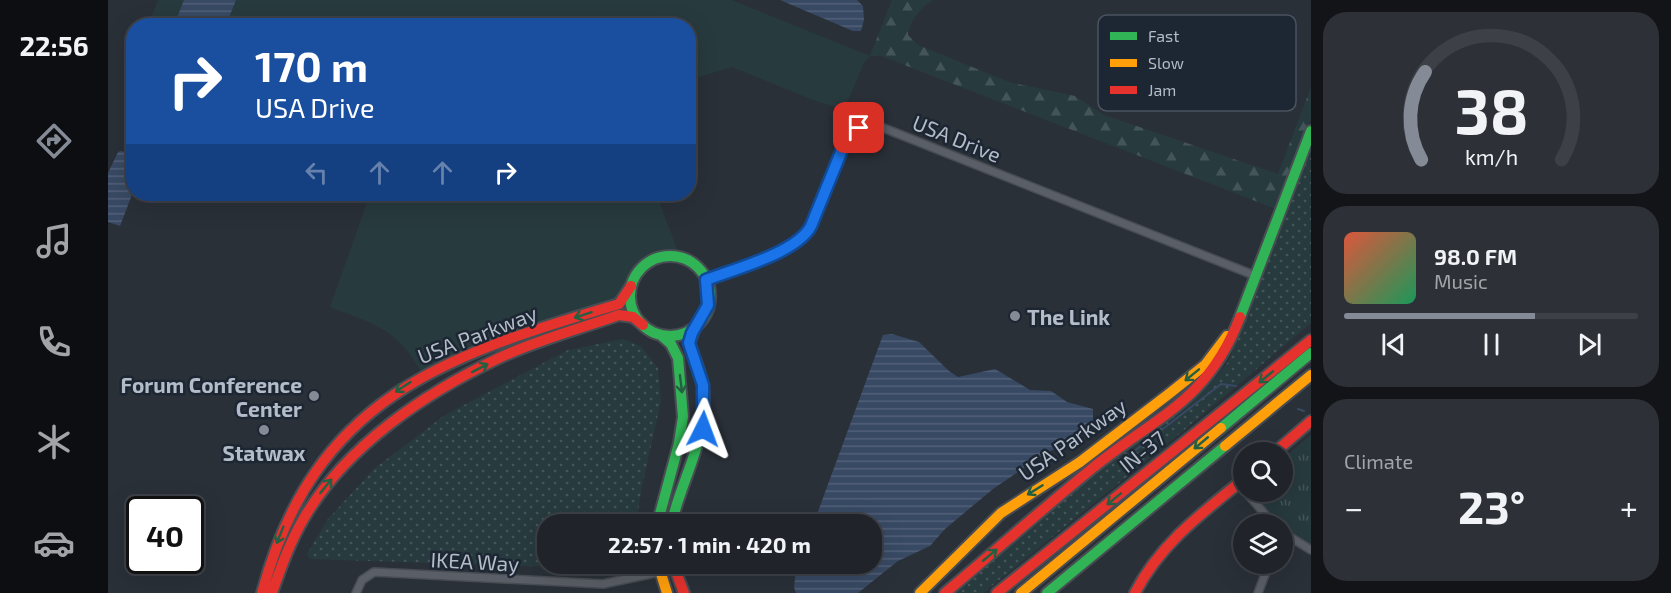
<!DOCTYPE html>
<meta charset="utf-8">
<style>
body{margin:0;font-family:"Exo 2",sans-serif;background:#2d3036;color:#f1f3f6;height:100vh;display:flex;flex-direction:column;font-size:22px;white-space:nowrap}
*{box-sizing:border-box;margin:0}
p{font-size:20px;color:#a2a4a8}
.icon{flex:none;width:33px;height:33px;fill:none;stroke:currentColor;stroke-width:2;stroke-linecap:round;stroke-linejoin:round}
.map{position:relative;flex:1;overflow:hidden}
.sheet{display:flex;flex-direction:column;gap:12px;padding:12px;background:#121417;width:360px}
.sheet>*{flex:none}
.guide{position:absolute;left:18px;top:18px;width:570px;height:183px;border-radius:24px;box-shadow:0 6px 24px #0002,0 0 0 2px #3d4147;background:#1a4fa0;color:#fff;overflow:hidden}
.fabs{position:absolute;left:1125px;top:442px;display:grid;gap:12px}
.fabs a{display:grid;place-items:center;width:60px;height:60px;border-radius:50%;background:#20242a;box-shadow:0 6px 24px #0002,0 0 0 2px #3d4147;font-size:30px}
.speed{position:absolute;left:18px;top:496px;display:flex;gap:12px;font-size:30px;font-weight:700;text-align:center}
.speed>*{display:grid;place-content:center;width:78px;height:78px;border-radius:50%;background:#20242a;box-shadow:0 6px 24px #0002,0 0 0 2px #3d4147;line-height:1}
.speed .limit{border:3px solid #111;border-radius:9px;background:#fff;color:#111}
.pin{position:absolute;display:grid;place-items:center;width:51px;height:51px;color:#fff;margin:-26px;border-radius:12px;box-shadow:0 3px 9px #0006}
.me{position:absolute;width:66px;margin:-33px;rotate:3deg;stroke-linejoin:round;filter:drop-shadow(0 0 4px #0008)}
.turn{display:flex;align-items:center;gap:21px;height:126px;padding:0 30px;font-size:27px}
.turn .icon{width:78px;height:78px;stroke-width:2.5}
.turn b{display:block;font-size:42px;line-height:51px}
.lanes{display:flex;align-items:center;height:57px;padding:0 30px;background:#0003;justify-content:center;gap:30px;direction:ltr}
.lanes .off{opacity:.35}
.big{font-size:45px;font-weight:700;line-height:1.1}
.sheet .tile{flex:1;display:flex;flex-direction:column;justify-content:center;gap:9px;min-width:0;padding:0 21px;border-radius:24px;background:#2d3036}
.sheet .dial{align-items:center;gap:0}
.dial svg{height:156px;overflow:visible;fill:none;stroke:#3d4147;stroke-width:7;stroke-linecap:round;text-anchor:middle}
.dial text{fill:#f1f3f6;stroke:none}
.song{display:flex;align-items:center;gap:18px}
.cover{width:72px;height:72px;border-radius:9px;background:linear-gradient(135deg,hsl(10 70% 55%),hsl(150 70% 35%))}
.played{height:6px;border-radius:3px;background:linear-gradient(90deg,#848b96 65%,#3d4147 65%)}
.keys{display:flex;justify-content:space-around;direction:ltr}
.heat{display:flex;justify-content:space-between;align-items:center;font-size:33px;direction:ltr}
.trip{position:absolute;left:429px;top:514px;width:345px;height:60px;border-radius:24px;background:#20242a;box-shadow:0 6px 24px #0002,0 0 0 2px #3d4147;font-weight:700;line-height:60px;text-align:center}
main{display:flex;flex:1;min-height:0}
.tab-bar{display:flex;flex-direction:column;width:108px;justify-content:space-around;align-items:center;background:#0d0e11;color:#a2a4a8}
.tab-bar .icon{width:42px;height:42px}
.tab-bar .selected{color:#848b96}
.tab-bar b{font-size:27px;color:#f1f3f6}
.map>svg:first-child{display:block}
.grass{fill:url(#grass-dots)}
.forest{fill:url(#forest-firs)}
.park{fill:url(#park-tufts)}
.garden{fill:#273a3e}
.water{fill:url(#water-rules)}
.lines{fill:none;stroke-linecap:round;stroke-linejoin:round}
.stream{stroke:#384963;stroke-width:2}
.street-casing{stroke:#484c53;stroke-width:10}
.fast-casing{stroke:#484c53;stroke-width:14}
.slow-casing{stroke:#484c53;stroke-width:14}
.jam-casing{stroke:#484c53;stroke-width:14}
.street{stroke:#5a5e66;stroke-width:7}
.fast{stroke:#30b455;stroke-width:10}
.slow{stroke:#ff9f0a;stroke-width:10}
.jam{stroke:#e5322d;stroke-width:10}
.oneway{stroke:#255f41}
.route-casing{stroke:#114b97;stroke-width:15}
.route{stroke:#1a73e8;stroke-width:10}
.poi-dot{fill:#848b96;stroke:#1d2633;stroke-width:2}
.labels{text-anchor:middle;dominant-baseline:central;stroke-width:5;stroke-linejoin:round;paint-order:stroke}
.street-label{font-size:21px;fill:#b4bcc9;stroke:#1d2633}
.poi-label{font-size:21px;font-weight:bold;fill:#b4bcc9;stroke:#1d2633;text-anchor:start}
.key{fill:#1d2633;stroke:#4a5360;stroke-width:1.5}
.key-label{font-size:16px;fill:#b4bcc9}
</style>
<main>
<nav class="tab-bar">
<b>22:56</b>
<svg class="icon selected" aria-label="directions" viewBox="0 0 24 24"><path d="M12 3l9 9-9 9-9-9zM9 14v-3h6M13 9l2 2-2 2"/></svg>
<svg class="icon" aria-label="music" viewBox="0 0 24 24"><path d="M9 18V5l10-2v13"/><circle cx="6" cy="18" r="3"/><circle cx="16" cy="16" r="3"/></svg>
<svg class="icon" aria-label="phone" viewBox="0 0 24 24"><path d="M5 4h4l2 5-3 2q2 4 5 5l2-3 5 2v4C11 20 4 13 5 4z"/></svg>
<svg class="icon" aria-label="climate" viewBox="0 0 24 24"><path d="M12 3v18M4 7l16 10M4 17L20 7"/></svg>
<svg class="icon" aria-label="car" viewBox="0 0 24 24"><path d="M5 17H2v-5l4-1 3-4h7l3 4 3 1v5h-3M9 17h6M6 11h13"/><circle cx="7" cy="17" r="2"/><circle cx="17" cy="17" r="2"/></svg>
</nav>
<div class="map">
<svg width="1203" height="593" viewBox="0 0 1203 593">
<defs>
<pattern id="grass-dots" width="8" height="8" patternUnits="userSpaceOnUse" patternTransform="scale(1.5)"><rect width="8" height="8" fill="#273a3e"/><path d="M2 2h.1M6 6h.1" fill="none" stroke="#445559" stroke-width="1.8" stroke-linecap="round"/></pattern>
<pattern id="forest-firs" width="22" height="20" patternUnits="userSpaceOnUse" patternTransform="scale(1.5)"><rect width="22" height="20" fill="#273a3e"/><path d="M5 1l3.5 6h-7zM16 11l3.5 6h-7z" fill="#445559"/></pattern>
<pattern id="park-tufts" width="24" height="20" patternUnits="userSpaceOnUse" patternTransform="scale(1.5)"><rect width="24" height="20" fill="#273a3e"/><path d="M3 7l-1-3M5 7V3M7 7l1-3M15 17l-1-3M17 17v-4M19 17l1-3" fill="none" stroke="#445559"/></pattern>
<pattern id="water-rules" width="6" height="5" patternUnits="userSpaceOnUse" patternTransform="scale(1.5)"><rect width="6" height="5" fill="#384963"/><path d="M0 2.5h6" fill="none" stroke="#526178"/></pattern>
</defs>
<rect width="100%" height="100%" fill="#2a3038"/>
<!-- grass -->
<path class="grass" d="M1203 144V323L1069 436 875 593H846C890 555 933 516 980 480 1024 446 1088 407 1120 362Z
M515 339 533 346 550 368 553 401 533 491 528 525H440V564H499L481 568 202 559 199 554 220 519 267 468 337 415 460 350Z"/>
<!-- forest -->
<path class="forest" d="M784 0H825C813 7 801 22 800 35L810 45 901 82 967 96 996 115 1170 174 1203 87V119L1168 209 773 56H762Z"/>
<!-- park -->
<path class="park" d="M1203 435V547L1175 528 1143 492H1174L1175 459Z"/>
<!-- garden -->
<path class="garden" d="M50 0H624L762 56 756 63 736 110 705 100 624 67 581 80 580 26H40Z
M262 194H548L570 251C532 251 526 268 511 298L313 372C288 327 267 325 222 307Z"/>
<!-- water -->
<path class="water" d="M76 0H128L118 25H66Z
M672 0H749L755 6 756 20 753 31H745Z
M13 151 25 154V192L12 226 0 222V173L10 152Z
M784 334 811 342 841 371 850 377 887 369 922 390 943 391 959 402 985 409V421L965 440 935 455 885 489 837 529 822 546 790 561 750 593H688L686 587 689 564H764V525H705L775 335Z"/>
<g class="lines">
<!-- stream -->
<path class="stream" d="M1190 409 1196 411
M1020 456 1113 384 1128 386"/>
<defs>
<path id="street" d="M598 280C626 269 690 252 703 226L738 140 751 128 768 125 1148 276
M1138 492 1166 525
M1174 532 1203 550
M248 593 254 580 266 572 495 584 566 569
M1150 593 1161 564"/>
<path id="fast" d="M522 296a40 40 0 1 1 80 0a40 40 0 1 1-80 0Z
M1132 317 1203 131
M1113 428 1203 353
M549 525 571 443 575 417 570 358 563 344 554 336
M563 525C574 477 601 438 595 387 593 373 586 357 581 343L587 328
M939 593 1117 446"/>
<path id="slow" d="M1117 446 1203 375
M550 564 559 593
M812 593 893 513 972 462 1062 393 1097 365 1119 336
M913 593 1113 428"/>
<path id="jam" d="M1166 453 1203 421
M565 564 576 593
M154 593C206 398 335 356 511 304L523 286
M164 593C173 567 182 542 196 518 238 446 317 393 391 358 429 340 471 329 511 315L525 317 535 325
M837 593C885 553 932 511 981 471 1046 417 1099 403 1132 317
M889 593 1203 340
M1027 593C1052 544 1094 513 1136 479"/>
</defs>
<!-- street casing -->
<use href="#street" class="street-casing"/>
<!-- fast casing -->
<use href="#fast" class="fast-casing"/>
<!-- slow casing -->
<use href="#slow" class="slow-casing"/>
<!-- jam casing -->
<use href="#jam" class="jam-casing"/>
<!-- street -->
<use href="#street" class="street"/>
<!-- fast -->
<use href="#fast" class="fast"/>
<!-- slow -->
<use href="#slow" class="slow"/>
<!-- jam -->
<use href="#jam" class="jam"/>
</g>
<!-- one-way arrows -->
<defs><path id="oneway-shaft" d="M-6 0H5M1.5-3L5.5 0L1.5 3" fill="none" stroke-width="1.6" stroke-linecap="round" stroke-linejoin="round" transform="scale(1.5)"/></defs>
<g class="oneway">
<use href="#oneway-shaft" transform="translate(475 315) rotate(162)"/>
<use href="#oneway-shaft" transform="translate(372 368) rotate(-27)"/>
<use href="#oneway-shaft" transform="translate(1084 375) rotate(141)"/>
<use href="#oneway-shaft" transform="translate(1158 377) rotate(141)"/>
<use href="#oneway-shaft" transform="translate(573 384) rotate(83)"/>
<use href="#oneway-shaft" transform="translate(295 387) rotate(147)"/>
<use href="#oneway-shaft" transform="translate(1093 443) rotate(140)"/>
<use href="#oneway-shaft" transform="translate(218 486) rotate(-51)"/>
<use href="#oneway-shaft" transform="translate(927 490) rotate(148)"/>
<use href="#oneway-shaft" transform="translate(1006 499) rotate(141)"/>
<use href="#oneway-shaft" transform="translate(172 535) rotate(112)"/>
<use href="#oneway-shaft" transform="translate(882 555) rotate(-40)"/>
</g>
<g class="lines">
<defs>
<path id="route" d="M595 429V385L581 343 584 333 600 305 598 280C626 269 689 253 703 226L738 140 751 128"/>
</defs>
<!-- route casing -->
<use href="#route" class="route-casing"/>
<!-- route -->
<use href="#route" class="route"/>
</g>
<!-- markers -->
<g class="poi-dot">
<circle cx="907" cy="316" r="6"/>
<circle cx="206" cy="396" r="6"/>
<circle cx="156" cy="430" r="6"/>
</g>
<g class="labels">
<!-- street labels -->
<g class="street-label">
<text transform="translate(849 138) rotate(22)">USA Drive</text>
<text transform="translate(369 334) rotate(-21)">USA Parkway</text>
<text transform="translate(964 439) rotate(-35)">USA Parkway</text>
<text transform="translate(1034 451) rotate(-39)">IN-37</text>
<text transform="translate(367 561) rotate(3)">IKEA Way</text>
</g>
<!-- poi labels -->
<g class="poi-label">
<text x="919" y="316">The Link</text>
<text x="194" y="384" text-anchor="end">Forum Conference<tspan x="194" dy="24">Center</tspan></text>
<text x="156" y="452" text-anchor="middle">Statwax</text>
</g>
</g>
<!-- legend -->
<rect x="990" y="15" width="198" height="96" rx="9" class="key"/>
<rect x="1002" y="32" width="27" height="8" fill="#30b455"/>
<rect x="1002" y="59" width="27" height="8" fill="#ff9f0a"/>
<rect x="1002" y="86" width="27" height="8" fill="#e5322d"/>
<g class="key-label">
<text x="1040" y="42">Fast</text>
<text x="1040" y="69">Slow</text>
<text x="1040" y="96">Jam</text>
</g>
</svg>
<div class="fabs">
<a><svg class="icon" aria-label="search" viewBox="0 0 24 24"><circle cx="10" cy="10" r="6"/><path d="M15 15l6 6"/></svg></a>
<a><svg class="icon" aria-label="layers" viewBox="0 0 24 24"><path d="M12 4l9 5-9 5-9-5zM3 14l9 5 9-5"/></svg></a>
</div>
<div class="speed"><div class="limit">40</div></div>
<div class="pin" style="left:751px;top:128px;background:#d93025"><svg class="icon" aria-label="arrive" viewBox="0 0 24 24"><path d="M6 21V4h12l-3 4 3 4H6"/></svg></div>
<svg class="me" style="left:595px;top:429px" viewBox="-20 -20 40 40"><path d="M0-17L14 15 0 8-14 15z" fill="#1a73e8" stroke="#fff" stroke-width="4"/></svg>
<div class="trip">22:57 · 1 min · 420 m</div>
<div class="guide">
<div class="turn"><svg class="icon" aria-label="right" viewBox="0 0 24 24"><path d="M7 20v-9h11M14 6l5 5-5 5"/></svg><div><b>170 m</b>USA Drive</div></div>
<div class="lanes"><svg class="icon off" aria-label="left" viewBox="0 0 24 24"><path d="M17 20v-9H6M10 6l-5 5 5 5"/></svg><svg class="icon off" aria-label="ahead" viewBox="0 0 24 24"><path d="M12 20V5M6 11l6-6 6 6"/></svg><svg class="icon off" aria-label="ahead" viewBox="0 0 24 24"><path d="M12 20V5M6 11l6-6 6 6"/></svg><svg class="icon" aria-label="right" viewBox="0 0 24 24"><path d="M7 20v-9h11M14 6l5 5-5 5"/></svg></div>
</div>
</div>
<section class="sheet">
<div class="tile dial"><svg viewBox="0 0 100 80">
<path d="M14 69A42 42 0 1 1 86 69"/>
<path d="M14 69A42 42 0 0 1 16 24" stroke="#848b96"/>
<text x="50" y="56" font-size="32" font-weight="700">38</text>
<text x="50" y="72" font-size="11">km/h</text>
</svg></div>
<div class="tile">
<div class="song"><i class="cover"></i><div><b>98.0 FM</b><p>Music</p></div></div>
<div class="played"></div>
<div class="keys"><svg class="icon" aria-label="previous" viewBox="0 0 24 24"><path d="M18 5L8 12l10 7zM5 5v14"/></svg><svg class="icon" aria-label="pause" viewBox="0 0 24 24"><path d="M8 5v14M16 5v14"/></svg><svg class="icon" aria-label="next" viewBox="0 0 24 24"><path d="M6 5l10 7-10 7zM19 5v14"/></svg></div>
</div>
<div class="tile"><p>Climate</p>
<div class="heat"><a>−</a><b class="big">23°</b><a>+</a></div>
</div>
</section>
</main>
